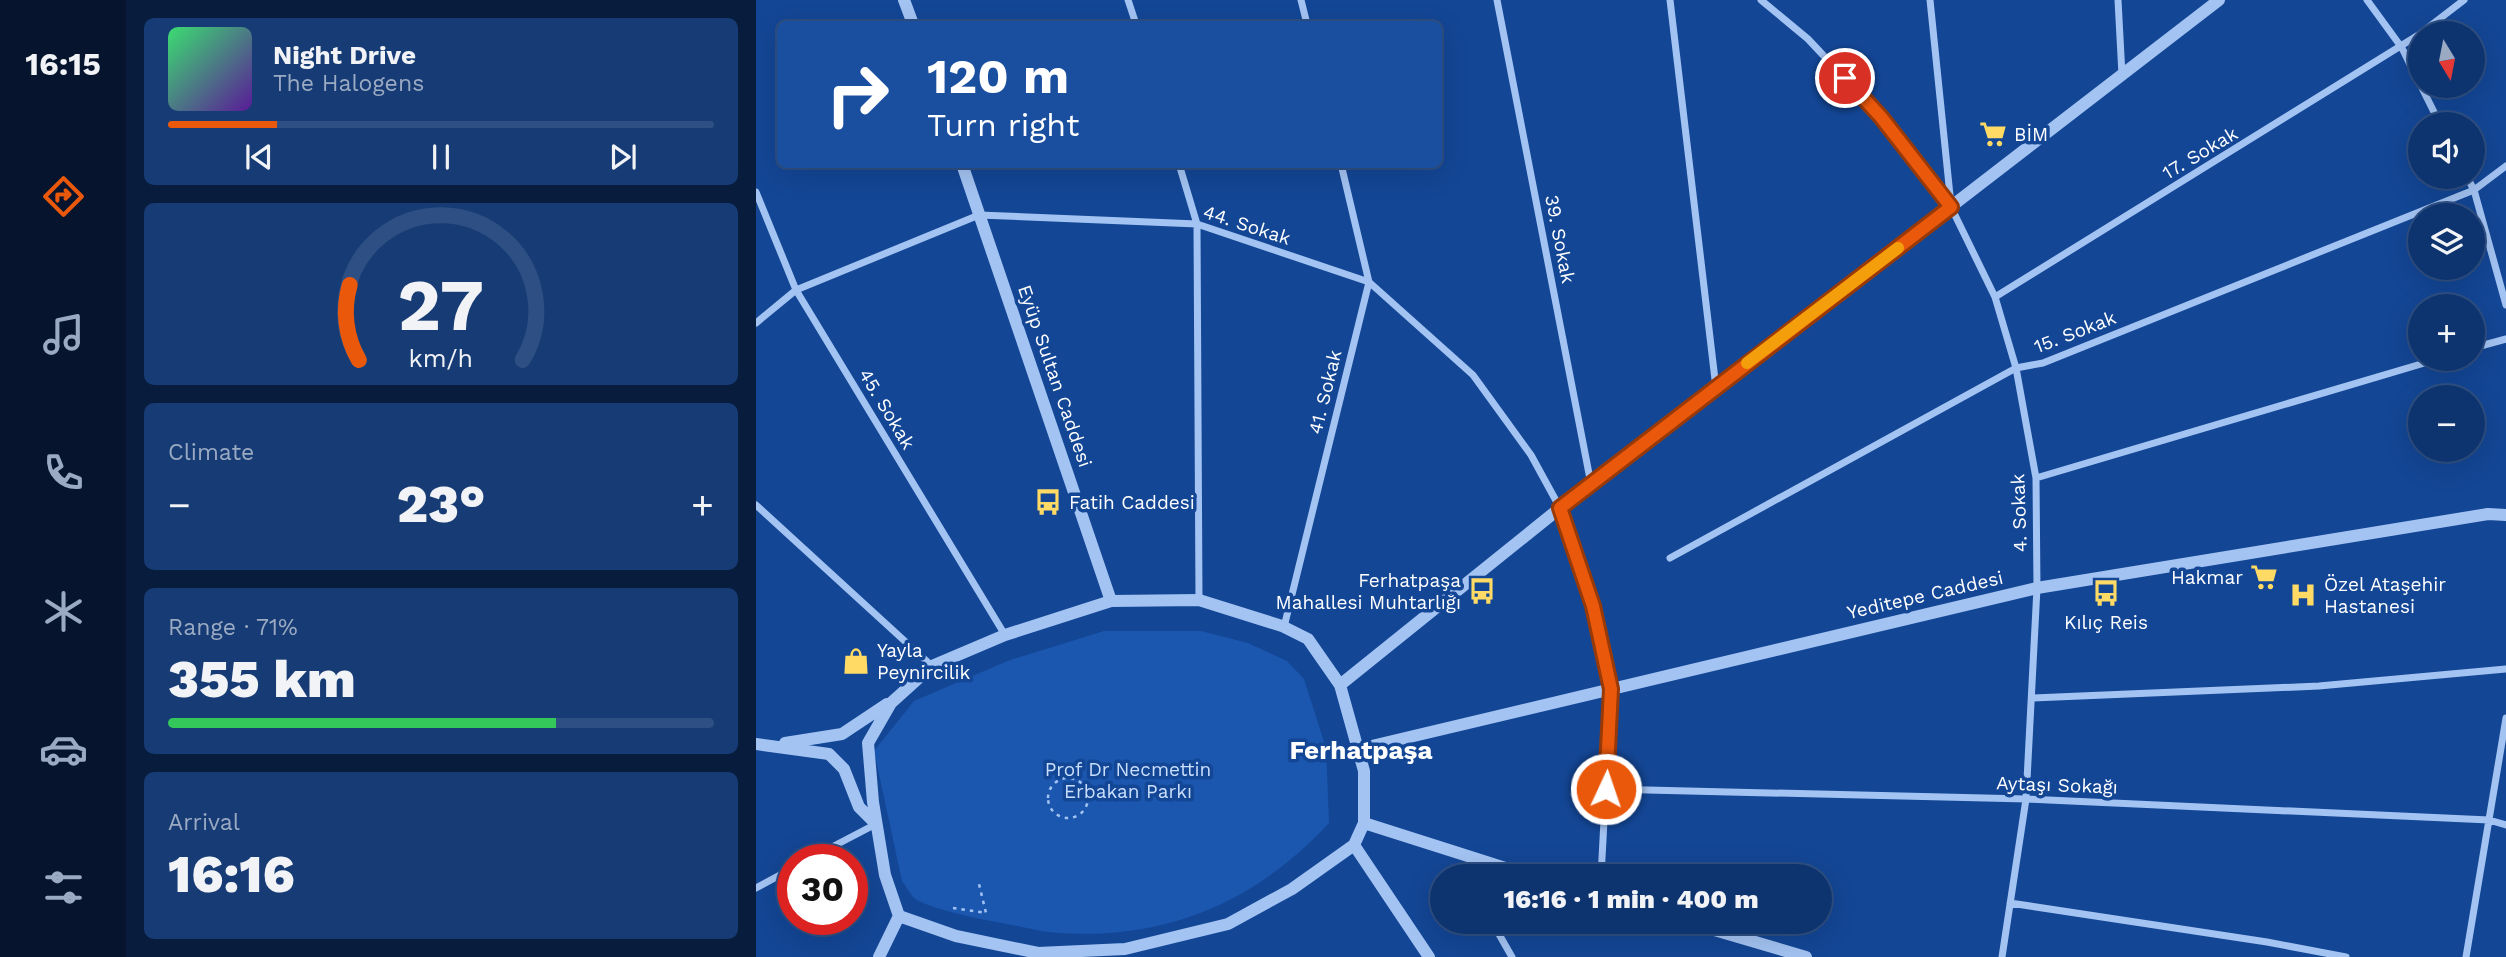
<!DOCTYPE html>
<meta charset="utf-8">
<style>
body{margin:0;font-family:"Work Sans",sans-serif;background:#173c75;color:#f1f3f6;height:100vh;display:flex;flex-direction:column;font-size:26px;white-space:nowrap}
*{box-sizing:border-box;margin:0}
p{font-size:23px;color:#9baac3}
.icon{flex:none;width:38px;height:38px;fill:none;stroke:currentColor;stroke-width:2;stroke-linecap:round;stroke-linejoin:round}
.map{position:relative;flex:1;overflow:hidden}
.side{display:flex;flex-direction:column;gap:18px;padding:18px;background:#081d3e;width:630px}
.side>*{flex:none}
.guide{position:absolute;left:21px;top:21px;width:665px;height:147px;border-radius:10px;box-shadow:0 7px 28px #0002,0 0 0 2px #2e4f83;background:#1a4fa0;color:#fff;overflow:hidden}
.needle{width:46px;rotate:170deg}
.fabs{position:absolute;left:1652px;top:21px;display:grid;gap:14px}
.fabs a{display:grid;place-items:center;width:77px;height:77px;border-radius:50%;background:#0e3470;box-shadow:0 7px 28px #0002,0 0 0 2px #2e4f83;font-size:35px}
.speed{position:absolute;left:21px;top:844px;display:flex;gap:14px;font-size:35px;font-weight:700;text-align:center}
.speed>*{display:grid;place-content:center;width:91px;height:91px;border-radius:50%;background:#0e3470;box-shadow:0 7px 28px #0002,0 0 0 2px #2e4f83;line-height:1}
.speed .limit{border:10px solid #d22;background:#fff;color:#111}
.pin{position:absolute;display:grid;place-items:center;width:60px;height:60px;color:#fff;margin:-30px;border:4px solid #fff;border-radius:50%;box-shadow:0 2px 7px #0007}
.me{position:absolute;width:77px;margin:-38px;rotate:3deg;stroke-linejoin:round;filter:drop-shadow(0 0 5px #0008)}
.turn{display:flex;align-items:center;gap:24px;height:147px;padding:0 35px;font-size:32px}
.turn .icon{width:91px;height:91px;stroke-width:2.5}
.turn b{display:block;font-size:49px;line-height:60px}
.big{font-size:52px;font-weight:800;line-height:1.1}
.side .card{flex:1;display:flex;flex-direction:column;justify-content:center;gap:10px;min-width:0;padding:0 24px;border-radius:10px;background:#173c75}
.side .dial{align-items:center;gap:0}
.dial svg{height:182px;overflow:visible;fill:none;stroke:#2e4f83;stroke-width:7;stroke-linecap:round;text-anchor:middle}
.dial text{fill:#f1f3f6;stroke:none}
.song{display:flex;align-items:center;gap:21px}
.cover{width:84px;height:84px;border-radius:10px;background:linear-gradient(135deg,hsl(140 70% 55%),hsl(270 70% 35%))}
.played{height:7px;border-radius:4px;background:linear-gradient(90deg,#ea580c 20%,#2e4f83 20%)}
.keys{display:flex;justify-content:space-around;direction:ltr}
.heat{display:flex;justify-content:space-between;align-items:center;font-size:38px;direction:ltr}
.charge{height:10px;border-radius:5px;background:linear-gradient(90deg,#34c759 71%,#2e4f83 0)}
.trip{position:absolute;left:674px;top:864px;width:402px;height:70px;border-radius:35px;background:#0e3470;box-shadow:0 7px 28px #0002,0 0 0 2px #2e4f83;font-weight:800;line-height:70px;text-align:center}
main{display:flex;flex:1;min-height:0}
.tabs{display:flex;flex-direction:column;width:126px;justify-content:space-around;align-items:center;background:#06152d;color:#9baac3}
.tabs .icon{width:49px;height:49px}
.tabs .on{color:#ea580c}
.tabs b{font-size:32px;color:#f1f3f6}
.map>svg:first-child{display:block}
.green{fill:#1b57af}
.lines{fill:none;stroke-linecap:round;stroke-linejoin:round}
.path{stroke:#a3c3f2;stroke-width:2.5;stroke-dasharray:3.5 5;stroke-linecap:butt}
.minor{stroke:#a3c3f2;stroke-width:7}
.tertiary{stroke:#a3c3f2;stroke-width:12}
.route-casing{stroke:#983908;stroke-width:18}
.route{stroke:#ea580c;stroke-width:12}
.slow{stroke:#f59e0b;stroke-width:12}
.labels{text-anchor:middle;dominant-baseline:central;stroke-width:7;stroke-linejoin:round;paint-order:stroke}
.poi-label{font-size:19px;fill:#fff;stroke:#134695;text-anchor:start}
.street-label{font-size:19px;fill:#fff;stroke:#134695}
.park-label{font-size:19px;fill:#cadffd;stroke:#134695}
.district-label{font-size:26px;font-weight:bold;fill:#fff;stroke:#134695}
</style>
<main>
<nav class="tabs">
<b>16:15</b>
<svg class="icon on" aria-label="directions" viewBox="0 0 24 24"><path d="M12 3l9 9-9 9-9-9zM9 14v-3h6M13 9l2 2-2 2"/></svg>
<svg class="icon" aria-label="music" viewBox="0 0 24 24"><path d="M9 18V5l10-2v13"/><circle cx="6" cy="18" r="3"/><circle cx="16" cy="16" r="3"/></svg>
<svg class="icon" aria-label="phone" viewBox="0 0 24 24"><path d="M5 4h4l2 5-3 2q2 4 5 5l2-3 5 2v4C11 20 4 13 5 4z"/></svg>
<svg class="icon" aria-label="climate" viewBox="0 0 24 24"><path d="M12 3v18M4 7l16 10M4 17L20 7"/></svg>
<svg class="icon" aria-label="car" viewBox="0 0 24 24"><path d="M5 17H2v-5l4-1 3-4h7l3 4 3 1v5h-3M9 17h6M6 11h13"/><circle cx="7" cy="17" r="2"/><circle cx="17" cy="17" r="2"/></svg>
<svg class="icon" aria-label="filters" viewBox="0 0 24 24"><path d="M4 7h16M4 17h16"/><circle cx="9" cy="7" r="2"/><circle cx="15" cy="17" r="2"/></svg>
</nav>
<section class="side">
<div class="card">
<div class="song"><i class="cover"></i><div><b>Night Drive</b><p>The Halogens</p></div></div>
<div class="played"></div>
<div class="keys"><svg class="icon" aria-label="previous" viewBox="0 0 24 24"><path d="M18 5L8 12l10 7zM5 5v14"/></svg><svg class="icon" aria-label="pause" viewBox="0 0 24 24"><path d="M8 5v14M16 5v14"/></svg><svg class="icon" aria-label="next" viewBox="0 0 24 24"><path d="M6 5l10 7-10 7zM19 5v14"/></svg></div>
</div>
<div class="card dial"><svg viewBox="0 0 100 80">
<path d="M14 69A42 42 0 1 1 86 69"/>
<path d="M14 69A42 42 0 0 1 10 36" stroke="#ea580c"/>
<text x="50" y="56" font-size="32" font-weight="700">27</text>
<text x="50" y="72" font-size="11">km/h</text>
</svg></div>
<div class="card"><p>Climate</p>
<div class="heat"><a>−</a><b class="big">23°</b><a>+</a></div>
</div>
<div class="card"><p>Range · 71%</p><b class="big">355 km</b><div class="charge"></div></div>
<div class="card"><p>Arrival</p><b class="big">16:16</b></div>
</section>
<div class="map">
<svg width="1750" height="957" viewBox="0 0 1750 957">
<rect width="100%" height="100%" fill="#134695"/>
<!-- green -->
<path class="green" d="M348 631H445L492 643 531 661 548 679 570 748 573 823C500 902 411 940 303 933 282 932 260 925 240 922 223 919 171 908 158 898 154 894 150 886 146 881L118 751 158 701 254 660Z"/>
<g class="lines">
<!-- path -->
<path class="path" d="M292 798a20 20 0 1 1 40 0a20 20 0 1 1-40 0Z
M197 908 230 913 223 884"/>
<!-- minor -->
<path class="minor" d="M372 0 380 24
M545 0 551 24
M741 0 835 484
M914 0 960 388
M1005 0 1052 39 1125 117 1195 207 1239 297 1260 368 1280 478 1281 588 1270 799 1246 957
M1174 0 1195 205
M1362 0 1366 75
M1611 0 1646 48 1664 85
M1665 33 1708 0
M1665 86 1684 124
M423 164 441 224 443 600
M1711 177 1718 190 1750 305
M0 192 40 290 249 635
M1239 297 1664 34
M0 323 40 290 223 215 441 224 613 282 717 375 775 455 804 508 837 606 855 689 845 877
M1717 348 1750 339
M1280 478 1682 359
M0 505 176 666
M914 558 1260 368 1287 363 1718 190 1750 166
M528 627 613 282 585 164
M1277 698 1563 686 1750 669
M850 789 1270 799 1733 820 1750 825
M53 859 120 824
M719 859 724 877
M0 888 37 868
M1254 903 1511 942 1590 957
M736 922 756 957
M1710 957 1750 718"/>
<!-- tertiary -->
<path class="tertiary" d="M148 0 157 24
M206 164 355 601
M443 600 526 626 552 639 584 685 608 771V823L598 845 536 889 472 924 369 949 282 953 200 936 143 916 129 875 117 802 112 743 135 703 176 666 249 635 355 601Z
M584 685 804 508 1463 0
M29 743 86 734 131 704
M0 744 73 754 88 769 103 807 120 824
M603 749 1281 588 1732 514 1750 515
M608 823 778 877
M598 845 673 957
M931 922 1050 957
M123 957 143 916"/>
</g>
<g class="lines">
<defs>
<path id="route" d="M850 789 855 689 837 606 804 508 1195 207 1125 117 1089 78"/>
</defs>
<!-- route casing -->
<use href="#route" class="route-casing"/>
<!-- route -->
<use href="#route" class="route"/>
<!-- slow -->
<path class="slow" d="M991 363 1142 248"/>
</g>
<!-- icons -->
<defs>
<symbol id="supermarket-bare" viewBox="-9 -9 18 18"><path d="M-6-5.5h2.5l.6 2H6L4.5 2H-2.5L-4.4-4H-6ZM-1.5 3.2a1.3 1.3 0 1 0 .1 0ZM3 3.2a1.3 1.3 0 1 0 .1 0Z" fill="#ffda64" stroke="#134695" stroke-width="2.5" paint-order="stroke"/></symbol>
<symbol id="bus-bare" viewBox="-9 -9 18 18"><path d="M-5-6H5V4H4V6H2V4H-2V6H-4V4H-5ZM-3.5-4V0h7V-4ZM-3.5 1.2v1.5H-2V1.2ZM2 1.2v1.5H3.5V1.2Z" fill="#ffda64" stroke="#134695" stroke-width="2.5" paint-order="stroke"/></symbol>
<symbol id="hospital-bare" viewBox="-9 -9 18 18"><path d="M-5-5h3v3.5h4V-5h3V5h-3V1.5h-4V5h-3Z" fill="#ffda64" stroke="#134695" stroke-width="2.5" paint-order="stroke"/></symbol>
<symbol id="shop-bare" viewBox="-9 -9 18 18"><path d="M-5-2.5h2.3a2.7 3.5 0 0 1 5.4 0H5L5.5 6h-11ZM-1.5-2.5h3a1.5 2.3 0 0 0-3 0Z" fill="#ffda64" stroke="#134695" stroke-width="2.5" paint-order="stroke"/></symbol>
</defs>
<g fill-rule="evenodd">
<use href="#supermarket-bare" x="1218" y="115" width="38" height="38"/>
<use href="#bus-bare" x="273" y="483" width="38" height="38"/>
<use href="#supermarket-bare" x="1489" y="558" width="38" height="38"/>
<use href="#bus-bare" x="707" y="572" width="38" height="38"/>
<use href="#bus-bare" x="1331" y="574" width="38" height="38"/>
<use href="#hospital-bare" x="1528" y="576" width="38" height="38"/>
<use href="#shop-bare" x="81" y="642" width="38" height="38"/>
</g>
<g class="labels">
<!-- poi labels -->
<g class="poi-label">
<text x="1258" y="134">BİM</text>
<text x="313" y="502">Fatih Caddesi</text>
<text x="1487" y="577" text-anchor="end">Hakmar</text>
<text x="705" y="580" text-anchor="end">Ferhatpaşa<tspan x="705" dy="22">Mahallesi Muhtarlığı</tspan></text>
<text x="1568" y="584">Özel Ataşehir<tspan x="1568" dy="22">Hastanesi</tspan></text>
<text x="1350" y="622" text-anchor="middle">Kılıç Reis</text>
<text x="121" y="650">Yayla<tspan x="121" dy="22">Peynircilik</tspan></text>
</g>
<!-- street labels -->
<g class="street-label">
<text transform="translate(1444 153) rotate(-31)">17. Sokak</text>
<text transform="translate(491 225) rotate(18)">44. Sokak</text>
<text transform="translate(804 239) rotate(79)">39. Sokak</text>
<text transform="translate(1319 332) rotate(-21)">15. Sokak</text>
<text transform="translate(299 376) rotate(71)">Eyüp Sultan Caddesi</text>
<text transform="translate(569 392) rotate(-76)">41. Sokak</text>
<text transform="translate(131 409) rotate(59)">45. Sokak</text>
<text transform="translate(1263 513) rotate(-92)">4. Sokak</text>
<text transform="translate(1169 595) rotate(-13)">Yeditepe Caddesi</text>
<text transform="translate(1301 785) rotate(2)">Aytaşı Sokağı</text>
</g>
<!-- park labels -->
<g class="park-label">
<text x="372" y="769">Prof Dr Necmettin<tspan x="372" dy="22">Erbakan Parkı</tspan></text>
</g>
<!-- district labels -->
<g class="district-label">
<text x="605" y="750">Ferhatpaşa</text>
</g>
</g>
</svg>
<div class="fabs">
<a><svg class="needle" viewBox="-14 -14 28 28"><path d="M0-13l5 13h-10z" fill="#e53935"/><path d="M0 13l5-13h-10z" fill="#9baac3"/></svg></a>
<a><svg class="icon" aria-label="sound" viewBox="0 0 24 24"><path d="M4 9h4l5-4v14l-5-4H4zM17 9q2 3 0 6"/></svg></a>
<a><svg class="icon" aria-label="layers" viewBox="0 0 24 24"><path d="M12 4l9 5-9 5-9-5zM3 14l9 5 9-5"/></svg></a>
<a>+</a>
<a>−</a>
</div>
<div class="speed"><div class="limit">30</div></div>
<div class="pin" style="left:1089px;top:78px;background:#d93025"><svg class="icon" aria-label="arrive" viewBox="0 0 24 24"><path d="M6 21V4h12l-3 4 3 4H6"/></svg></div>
<svg class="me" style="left:850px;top:789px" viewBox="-20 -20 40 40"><circle r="17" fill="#ea580c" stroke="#fff" stroke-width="3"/><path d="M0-11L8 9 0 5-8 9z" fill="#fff"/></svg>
<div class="trip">16:16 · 1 min · 400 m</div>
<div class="guide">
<div class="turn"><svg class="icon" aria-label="right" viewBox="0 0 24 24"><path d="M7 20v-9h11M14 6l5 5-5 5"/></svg><div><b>120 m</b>Turn right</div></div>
</div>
</div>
</main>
